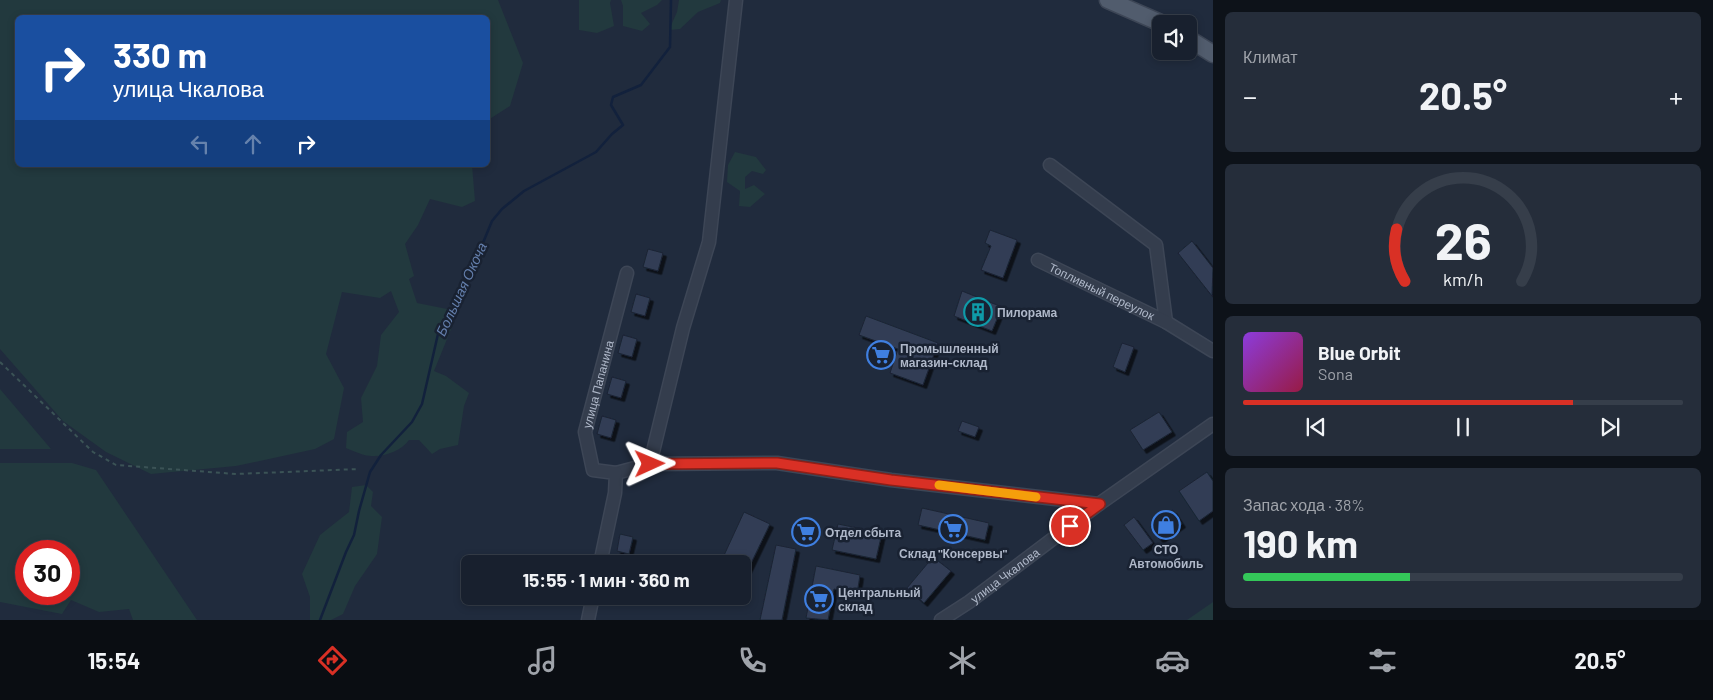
<!DOCTYPE html>
<html lang="ru">
<meta charset="utf-8">
<style>
body{margin:0;font-family:Barlow,sans-serif;background:#252d3a;color:#f1f3f6;height:100vh;display:flex;flex-direction:column;font-size:19px;white-space:nowrap}
*{box-sizing:border-box;margin:0}
p{font-size:16px;color:#9fa3aa}
.icon{flex:none;width:28px;height:28px;fill:none;stroke:currentColor;stroke-width:2;stroke-linecap:round;stroke-linejoin:round}
.map{position:relative;flex:1;overflow:hidden}
.side{display:flex;flex-direction:column;gap:12px;padding:12px;background:#0d1219;width:500px}
.side>*{flex:none}
.top-card{position:absolute;left:15px;top:15px;width:475px;height:152px;border-radius:8px;box-shadow:0 2px 8px #0003,0 0 0 1px #363e4a;background:#1a4fa0;color:#fff;overflow:hidden}
.controls{position:absolute;left:1152px;top:15px;display:grid;gap:10px}
.controls a{display:grid;place-items:center;width:45px;height:45px;border-radius:8px;background:#18202e;box-shadow:0 2px 8px #0003,0 0 0 1px #363e4a;font-size:25px}
.speed{position:absolute;left:15px;top:540px;display:flex;gap:10px;font-size:25px;font-weight:700;text-align:center}
.speed>*{display:grid;place-content:center;width:65px;height:65px;border-radius:50%;background:#18202e;box-shadow:0 2px 8px #0003,0 0 0 1px #363e4a;line-height:1}
.speed .limit{border:8px solid #d22;background:#fff;color:#111}
.pin{position:absolute;display:grid;place-items:center;width:42px;height:42px;color:#fff;margin:-21px;border:2px solid #fff;border-radius:50%;box-shadow:0 1px 5px #0007}
.me{position:absolute;width:55px;margin:-28px;rotate:89deg;stroke-linejoin:round;filter:drop-shadow(0 0 4px #0008)}
.turn{display:flex;align-items:center;gap:18px;height:105px;padding:0 15px;font-size:22px}
.turn .icon{width:65px;height:65px;stroke-width:2.5}
.turn b{display:block;font-size:35px;line-height:42px}
.lanes{display:flex;align-items:center;height:48px;padding:0 15px;background:#0003;justify-content:center;gap:25px;direction:ltr}
.lanes .off{opacity:.35}
.big{font-size:38px;font-weight:700;line-height:1.1}
.side .widget{flex:1;display:flex;flex-direction:column;justify-content:center;gap:8px;min-width:0;padding:0 18px;border-radius:8px;background:#252d3a}
.side .dial{align-items:center;gap:0}
.dial svg{height:130px;overflow:visible;fill:none;stroke:#363e4a;stroke-width:7;stroke-linecap:round;text-anchor:middle}
.dial text{fill:#f1f3f6;stroke:none}
.song{display:flex;align-items:center;gap:15px}
.cover{width:60px;height:60px;border-radius:8px;background:linear-gradient(135deg,hsl(270 70% 55%),hsl(340 70% 35%))}
.played{height:5px;border-radius:2px;background:linear-gradient(90deg,#d93025 75%,#363e4a 75%)}
.keys{display:flex;justify-content:space-around;direction:ltr}
.heat{display:flex;justify-content:space-between;align-items:center;font-size:28px;direction:ltr}
.charge{height:8px;border-radius:4px;background:linear-gradient(90deg,#34c759 38%,#363e4a 0)}
.trip{position:absolute;left:461px;top:555px;width:290px;height:50px;border-radius:8px;background:#18202e;box-shadow:0 2px 8px #0003,0 0 0 1px #363e4a;font-weight:700;line-height:50px;text-align:center}
.dock{display:flex;height:80px;justify-content:space-around;align-items:center;background:#0a0d12;color:#9fa3aa}
.dock .icon{width:35px;height:35px}
.dock .current{color:#d93025}
.dock b{font-size:22px;color:#f1f3f6}
main{display:flex;flex:1;min-height:0}
.map>svg:first-child{display:block}
.green{fill:#22393e;fill-rule:evenodd}
.lines{fill:none;stroke-linecap:round;stroke-linejoin:round}
.stream{stroke:#12213c;stroke-width:2.5}
.building{fill:#313e54;stroke:#1b2434;filter:url(#shadow)}
.minor-casing{stroke:#3d4656;stroke-width:15}
.major-casing{stroke:#3d4656;stroke-width:19}
.path{stroke:#3b5356;stroke-width:2;stroke-dasharray:4 4;stroke-linecap:butt}
.minor{stroke:#343d4d;stroke-width:12}
.major{stroke:#515c6d;stroke-width:16}
.route-casing{stroke:#8d1f18;stroke-width:12}
.route{stroke:#d93025;stroke-width:9}
.slow{stroke:#f59e0b;stroke-width:9}
.labels{text-anchor:middle;dominant-baseline:central;stroke-width:5;stroke-linejoin:round;paint-order:stroke}
.street-label{font-size:12px;fill:#afb8c9;stroke:#192232}
.poi-label{font-size:12px;font-weight:bold;fill:#afb8c9;stroke:#192232;text-anchor:start}
.water-label{font-size:14px;font-style:italic;fill:#647fac;stroke:#192232}
</style>
<main>
<div class="map">
<svg width="1213" height="620" viewBox="0 0 1213 620">
<defs>
<filter id="shadow"><feDropShadow dx="3.5" dy="3.5" stdDeviation="0" flood-color="#0009"/></filter>
</defs>
<rect width="100%" height="100%" fill="#202b3d"/>
<!-- green -->
<path class="green" d="M0 0H498L523 63 510 106 488 120V18H18V165H472L475 201 462 207 430 199 418 225 405 244 414 276 409 279 417 303 447 309 454 322 434 371 446 376 469 393 464 406 458 445 440 449 432 454 419 440H409C402 450 387 456 374 456 365 457 354 451 346 448L347 432 363 422 361 398 377 366 381 335 399 312 391 291 380 298 342 292 326 354 344 388 334 439 315 449 236 466 151 474 106 452 63 421 0 349Z
M579 0H611L610 3 614 26 597 33 579 30Z
M621 0H662L657 5 641 13 650 24 642 31 623 26V6Z
M679 0H721L720 3 698 12 680 29 669 30 677 12Z
M735 152 756 157 766 170 763 174 752 171 745 177V189L754 185 765 194 750 207 739 206 740 191 727 182 728 165Z
M0 389 51 449H0Z
M0 463H72L96 470 197 620H133L129 609 99 612 71 600 62 614 0 602ZM69 551V594H26V551Z
M366 485 373 492 371 506 382 517 377 554 355 586 343 614 331 620H310V597L302 574 320 535 349 512 352 487Z
M1213 602V620H1187Z"/>
<g class="lines">
<!-- stream -->
<path class="stream" d="M320 620 346 552 354 535 359 511 370 472 381 455 412 422 422 404 438 334 461 296 492 221 502 209 524 191 596 152 612 134 623 125 611 105 613 97 641 85 670 47 671 0"/>
</g>
<!-- building -->
<path class="building" d="M990 230 1017 240 1003 278 981 270 991 246 985 243Z
M1192 241 1213 268 1212 296 1178 253Z
M648 249 663 253 658 271 643 267Z
M962 291 1002 307 992 331 954 316Z
M636 294 650 298 645 316 631 312Z
M866 316 938 343 923 385 890 373 898 349 859 335Z
M623 335 637 339 632 357 618 353Z
M1122 343 1134 347 1125 372 1113 367Z
M612 377 626 381 621 398 607 394Z
M1159 412 1172 432 1143 450 1130 430Z
M602 416 616 420 611 438 597 434Z
M962 421 979 427 975 437 958 431Z
M1207 472 1213 481V511L1199 521 1179 491Z
M922 508 989 523 985 540 918 525Z
M1173 510 1182 524 1160 540 1150 527Z
M744 512 770 524 742 582V564H720Z
M1134 517 1153 543 1143 550 1124 525Z
M838 524 882 533 876 559 832 550Z
M620 534 633 537 629 554 617 551Z
M776 545 796 549 782 620H760Z
M933 557 951 571 924 603 907 588Z
M816 566 860 575 857 594 834 589 828 620 806 618Z"/>
<g class="lines">
<defs>
<g id="minor">
<path d="M1050 165 1156 245 1166 322"/>
<path id="s1" d="M1038 260 1166 322 1213 351"/>
<path d="M650 464 683 328 709 242 736 0"/>
<path d="M616 473 650 464 777 463 891 480 1099 504"/>
<path id="s2" d="M600 564 615 493 616 473 593 470 585 432 627 273"/>
<path d="M588 620 593 596"/>
<path id="s3" d="M941 620 969 602 1099 504 1213 424"/>
</g>
<path id="major" d="M1108 0 1163 24
M1189 39 1213 54"/>
</defs>
<!-- minor casing -->
<use href="#minor" class="minor-casing"/>
<!-- major casing -->
<use href="#major" class="major-casing"/>
<!-- path -->
<path class="path" d="M0 362 93 452 116 465 236 474 359 469"/>
<!-- minor -->
<use href="#minor" class="minor"/>
<!-- major -->
<use href="#major" class="major"/>
</g>
<g class="lines">
<defs>
<path id="route" d="M650 464 777 463 891 480 1100 504 1070 526"/>
</defs>
<!-- route casing -->
<use href="#route" class="route-casing"/>
<!-- route -->
<use href="#route" class="route"/>
<!-- slow -->
<path class="slow" d="M939 485 1036 497"/>
</g>
<!-- icons -->
<defs>
<symbol id="building-ring" viewBox="-11 -11 22 22"><circle r="9.5" fill="#192232" stroke="#0f9aa8" stroke-width="1.5"/><path d="M-4-6H4V6H1V3H-1V6H-4ZM-2.5-4.3h1.7v1.8h-1.7ZM.8-4.3h1.7v1.8H.8ZM-2.5-1h1.7V.8h-1.7ZM.8-1h1.7V.8H.8Z" fill="#0f9aa8"/></symbol>
<symbol id="supermarket-ring" viewBox="-11 -11 22 22"><circle r="9.5" fill="#192232" stroke="#3f7fe0" stroke-width="1.5"/><path d="M-6-5.5h2.5l.6 2H6L4.5 2H-2.5L-4.4-4H-6ZM-1.5 3.2a1.3 1.3 0 1 0 .1 0ZM3 3.2a1.3 1.3 0 1 0 .1 0Z" fill="#3f7fe0"/></symbol>
<symbol id="shop-ring" viewBox="-11 -11 22 22"><circle r="9.5" fill="#192232" stroke="#3f7fe0" stroke-width="1.5"/><path d="M-5-2.5h2.3a2.7 3.5 0 0 1 5.4 0H5L5.5 6h-11ZM-1.5-2.5h3a1.5 2.3 0 0 0-3 0Z" fill="#3f7fe0"/></symbol>
</defs>
<g fill-rule="evenodd">
<use href="#building-ring" x="962" y="296" width="32" height="32"/>
<use href="#supermarket-ring" x="865" y="339" width="32" height="32"/>
<use href="#shop-ring" x="1150" y="509" width="32" height="32"/>
<use href="#supermarket-ring" x="937" y="513" width="32" height="32"/>
<use href="#supermarket-ring" x="790" y="516" width="32" height="32"/>
<use href="#supermarket-ring" x="803" y="583" width="32" height="32"/>
</g>
<g class="labels">
<!-- street labels -->
<g class="street-label">
<text stroke="none"><textPath href="#s1" startOffset="71">Топливный переулок</textPath></text>
<text stroke="none"><textPath href="#s2" startOffset="204">улица Папанина</textPath></text>
<text stroke="none"><textPath href="#s3" startOffset="78">улица Чкалова</textPath></text>
</g>
<!-- poi labels -->
<g class="poi-label">
<text x="997" y="312">Пилорама</text>
<text x="900" y="348">Промышленный<tspan x="900" dy="14">магазин-склад</tspan></text>
<text x="825" y="532">Отдел сбыта</text>
<text x="1166" y="549" text-anchor="middle">СТО<tspan x="1166" dy="14">Автомобиль</tspan></text>
<text x="953" y="553" text-anchor="middle">Склад "Консервы"</text>
<text x="838" y="592">Центральный<tspan x="838" dy="14">склад</tspan></text>
</g>
<!-- water labels -->
<g class="water-label">
<text transform="translate(461 289) rotate(-65)">Большая Окоча</text>
</g>
</g>
</svg>
<div class="controls">
<a><svg class="icon" aria-label="sound" viewBox="0 0 24 24"><path d="M4 9h4l5-4v14l-5-4H4zM17 9q2 3 0 6"/></svg></a>
</div>
<div class="speed"><div class="limit">30</div></div>
<div class="pin" style="left:1070px;top:526px;background:#d93025"><svg class="icon" aria-label="arrive" viewBox="0 0 24 24"><path d="M6 21V4h12l-3 4 3 4H6"/></svg></div>
<svg class="me" style="left:650px;top:464px" viewBox="-20 -20 40 40"><path d="M0-17L14 15 0 8-14 15z" fill="#d93025" stroke="#fff" stroke-width="4"/></svg>
<div class="trip">15:55 · 1 мин · 360 m</div>
<div class="top-card">
<div class="turn"><svg class="icon" aria-label="right" viewBox="0 0 24 24"><path d="M7 20v-9h11M14 6l5 5-5 5"/></svg><div><b>330 m</b>улица Чкалова</div></div>
<div class="lanes"><svg class="icon off" aria-label="left" viewBox="0 0 24 24"><path d="M17 20v-9H6M10 6l-5 5 5 5"/></svg><svg class="icon off" aria-label="ahead" viewBox="0 0 24 24"><path d="M12 20V5M6 11l6-6 6 6"/></svg><svg class="icon" aria-label="right" viewBox="0 0 24 24"><path d="M7 20v-9h11M14 6l5 5-5 5"/></svg></div>
</div>
</div>
<section class="side">
<div class="widget"><p>Климат</p>
<div class="heat"><a>−</a><b class="big">20.5°</b><a>+</a></div>
</div>
<div class="widget dial"><svg viewBox="0 0 100 80">
<path d="M14 69A42 42 0 1 1 86 69"/>
<path d="M14 69A42 42 0 0 1 9 37" stroke="#d93025"/>
<text x="50" y="56" font-size="32" font-weight="700">26</text>
<text x="50" y="72" font-size="11">km/h</text>
</svg></div>
<div class="widget">
<div class="song"><i class="cover"></i><div><b>Blue Orbit</b><p>Sona</p></div></div>
<div class="played"></div>
<div class="keys"><svg class="icon" aria-label="previous" viewBox="0 0 24 24"><path d="M18 5L8 12l10 7zM5 5v14"/></svg><svg class="icon" aria-label="pause" viewBox="0 0 24 24"><path d="M8 5v14M16 5v14"/></svg><svg class="icon" aria-label="next" viewBox="0 0 24 24"><path d="M6 5l10 7-10 7zM19 5v14"/></svg></div>
</div>
<div class="widget"><p>Запас хода · 38%</p><b class="big">190 km</b><div class="charge"></div></div>
</section>
</main>
<nav class="dock">
<b>15:54</b>
<svg class="icon current" aria-label="directions" viewBox="0 0 24 24"><path d="M12 3l9 9-9 9-9-9zM9 14v-3h6M13 9l2 2-2 2"/></svg>
<svg class="icon" aria-label="music" viewBox="0 0 24 24"><path d="M9 18V5l10-2v13"/><circle cx="6" cy="18" r="3"/><circle cx="16" cy="16" r="3"/></svg>
<svg class="icon" aria-label="phone" viewBox="0 0 24 24"><path d="M5 4h4l2 5-3 2q2 4 5 5l2-3 5 2v4C11 20 4 13 5 4z"/></svg>
<svg class="icon" aria-label="climate" viewBox="0 0 24 24"><path d="M12 3v18M4 7l16 10M4 17L20 7"/></svg>
<svg class="icon" aria-label="car" viewBox="0 0 24 24"><path d="M5 17H2v-5l4-1 3-4h7l3 4 3 1v5h-3M9 17h6M6 11h13"/><circle cx="7" cy="17" r="2"/><circle cx="17" cy="17" r="2"/></svg>
<svg class="icon" aria-label="filters" viewBox="0 0 24 24"><path d="M4 7h16M4 17h16"/><circle cx="9" cy="7" r="2"/><circle cx="15" cy="17" r="2"/></svg>
<b>20.5°</b>
</nav>
